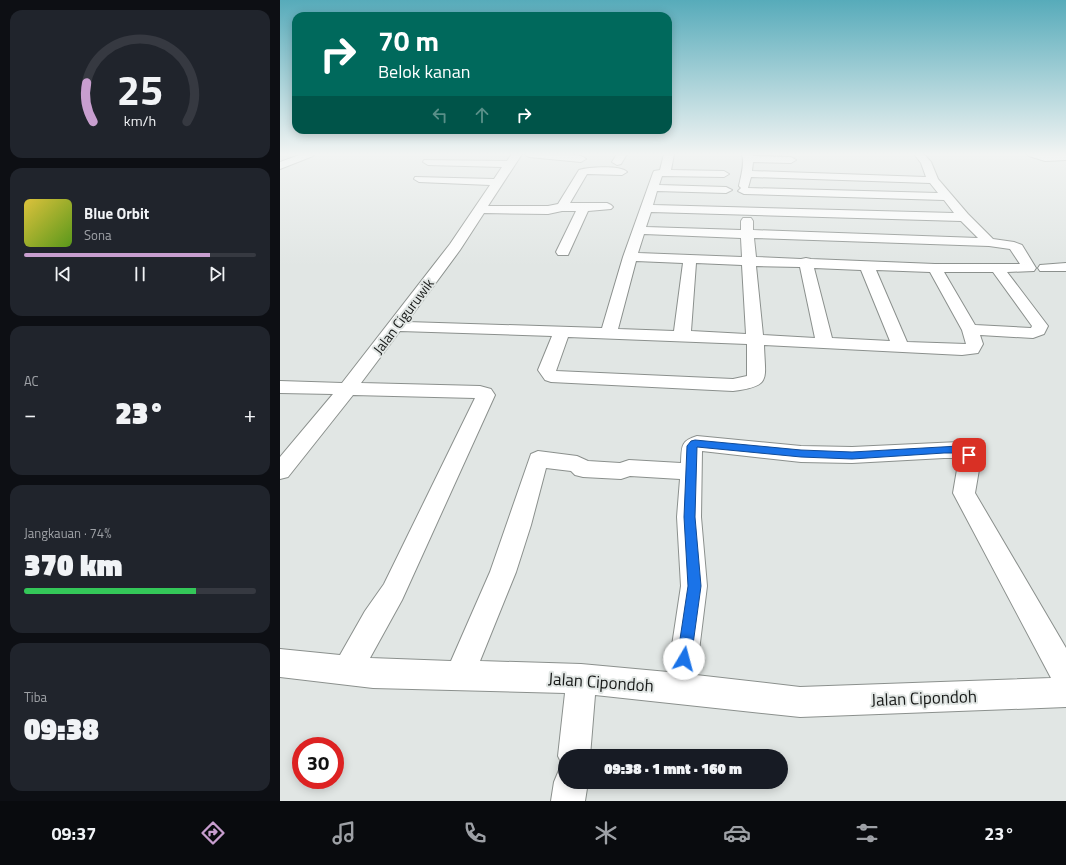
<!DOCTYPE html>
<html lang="id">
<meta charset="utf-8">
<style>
body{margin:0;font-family:"Titillium Web",sans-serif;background:#20242c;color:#f1f3f6;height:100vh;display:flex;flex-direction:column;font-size:15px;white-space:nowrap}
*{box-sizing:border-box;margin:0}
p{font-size:13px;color:#9ea1a6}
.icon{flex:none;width:22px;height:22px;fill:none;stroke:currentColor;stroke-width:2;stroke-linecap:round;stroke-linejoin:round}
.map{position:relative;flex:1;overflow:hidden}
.side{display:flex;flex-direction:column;gap:10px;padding:10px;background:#0d0f14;width:280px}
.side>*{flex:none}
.banner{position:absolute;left:12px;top:12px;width:380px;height:122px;border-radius:12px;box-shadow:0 2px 10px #0003;background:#00695c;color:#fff;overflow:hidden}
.speed{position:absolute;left:12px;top:737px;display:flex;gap:8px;font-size:20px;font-weight:700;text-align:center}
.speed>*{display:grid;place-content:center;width:52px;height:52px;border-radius:50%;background:#171b24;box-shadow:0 2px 10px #0003;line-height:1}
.speed .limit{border:6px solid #d22;background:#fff;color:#111}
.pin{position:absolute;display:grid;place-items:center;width:34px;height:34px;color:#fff;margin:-17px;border-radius:8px;box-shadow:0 2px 6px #0006}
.me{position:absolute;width:44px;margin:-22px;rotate:8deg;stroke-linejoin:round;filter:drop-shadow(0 0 3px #0008)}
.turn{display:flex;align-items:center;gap:14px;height:84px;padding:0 20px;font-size:18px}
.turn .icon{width:52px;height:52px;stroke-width:2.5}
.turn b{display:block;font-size:28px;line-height:34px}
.lanes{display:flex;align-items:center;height:38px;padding:0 20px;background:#0003;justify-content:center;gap:20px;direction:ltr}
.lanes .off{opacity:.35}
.big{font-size:30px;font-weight:800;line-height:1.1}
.side .card{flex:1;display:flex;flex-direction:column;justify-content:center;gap:6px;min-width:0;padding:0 14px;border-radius:12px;background:#20242c}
.side .dial{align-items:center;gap:0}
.dial svg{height:104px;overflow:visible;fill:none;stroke:#363941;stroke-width:7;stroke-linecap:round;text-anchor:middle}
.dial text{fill:#f1f3f6;stroke:none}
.song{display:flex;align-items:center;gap:12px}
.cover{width:48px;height:48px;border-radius:6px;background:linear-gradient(135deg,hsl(50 70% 55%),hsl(90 70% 35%))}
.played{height:4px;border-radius:2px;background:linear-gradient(90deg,#c89ecf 80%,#363941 80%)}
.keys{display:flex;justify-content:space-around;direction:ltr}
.heat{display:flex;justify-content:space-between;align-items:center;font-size:22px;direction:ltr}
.charge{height:6px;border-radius:3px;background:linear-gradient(90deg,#34c759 74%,#363941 0)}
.trip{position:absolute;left:278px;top:749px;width:230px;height:40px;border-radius:20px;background:#171b24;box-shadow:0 2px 10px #0003;font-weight:800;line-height:40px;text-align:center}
.tabs{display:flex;height:64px;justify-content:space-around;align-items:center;background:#090b0e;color:#9ea1a6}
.tabs .icon{width:28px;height:28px}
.tabs .on{color:#c89ecf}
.tabs b{font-size:18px;color:#f1f3f6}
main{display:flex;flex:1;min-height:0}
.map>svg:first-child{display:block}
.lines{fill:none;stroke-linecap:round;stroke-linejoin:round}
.street-casing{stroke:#8b908d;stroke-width:2}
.street{fill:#fff;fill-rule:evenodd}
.route{fill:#1a73e8;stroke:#114b97}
.labels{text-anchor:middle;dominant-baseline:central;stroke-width:4;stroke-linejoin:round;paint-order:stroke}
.street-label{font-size:14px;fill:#171918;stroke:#e1e6e4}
.near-street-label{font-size:17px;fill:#171918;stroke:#e1e6e4}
</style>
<main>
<section class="side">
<div class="card dial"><svg viewBox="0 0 100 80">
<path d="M14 69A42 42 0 1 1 86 69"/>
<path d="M14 69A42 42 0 0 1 9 39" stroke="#c89ecf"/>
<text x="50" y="56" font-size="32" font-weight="700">25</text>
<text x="50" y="72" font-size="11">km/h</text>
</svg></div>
<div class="card">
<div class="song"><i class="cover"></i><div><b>Blue Orbit</b><p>Sona</p></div></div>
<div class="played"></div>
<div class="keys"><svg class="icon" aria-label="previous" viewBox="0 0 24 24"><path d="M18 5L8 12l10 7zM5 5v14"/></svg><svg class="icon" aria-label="pause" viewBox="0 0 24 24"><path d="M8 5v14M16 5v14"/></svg><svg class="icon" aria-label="next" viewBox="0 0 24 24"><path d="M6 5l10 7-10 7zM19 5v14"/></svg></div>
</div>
<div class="card"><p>AC</p>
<div class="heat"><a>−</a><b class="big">23°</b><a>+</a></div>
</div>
<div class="card"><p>Jangkauan · 74%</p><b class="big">370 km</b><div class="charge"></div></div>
<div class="card"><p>Tiba</p><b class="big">09:38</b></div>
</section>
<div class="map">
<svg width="786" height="801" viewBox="0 0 786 801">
<rect width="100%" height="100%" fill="#e1e6e4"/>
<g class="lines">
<defs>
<path id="street" d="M22 154H35L33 156 0 169V162Z
M232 154H242L208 206H268L278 204 299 170C308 167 341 165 347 172L342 175 307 174 290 203H327L331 205 333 207 331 209 308 211 288 255H278L276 252 296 211H282L268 214 204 213 180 250 127 322 322 328 343 257 373 173 374 171 380 170 384 154H394L391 170 444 171 449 174 444 177 382 176 379 185 446 187 452 190 446 193 377 191 373 205 674 213 664 200 464 194 458 191 461 188 459 186C461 176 465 163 462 154H472L473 156 511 157 516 160 511 163 473 162 472 171 646 177 641 163 634 154H644L651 162 658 179 688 214 713 239 734 242 742 245 756 268 754 271 727 272 768 326 764 334 753 338 700 335 703 344 698 353 682 355 484 345C485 380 492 386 453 391L271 382 265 380 258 370 272 336 120 331 81 383 200 386 211 389 215 395 122 600 90 658 171 661 210 572 251 454 258 451 297 456 308 461 340 463 349 460 401 463C402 447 400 441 417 436L521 446 572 447 679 442 694 448 701 458 695 493 786 648V707L520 717 315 695 310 756H285V782H308L305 801H271L274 782 279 770 284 768 278 756 285 693 93 688 0 677V649L60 655 85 611 104 584 195 398 73 395 8 477 0 479V457L53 394 0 393V381L62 383 170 244 210 185 139 182 134 179 135 177 214 179 222 167 148 165 143 162 144 160 227 161ZM471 177 650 183 658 193 468 188ZM371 212 681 221 698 238 473 230V221L471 218H463L461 221V230L366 227ZM364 234 461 238 462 257 358 253ZM474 238 709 246 730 249 740 264H655L531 259 526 258 521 259 476 257ZM356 261 403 263 394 331 338 329ZM416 263 462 265 466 334 411 331ZM476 266 520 267 535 338 483 335ZM534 268 581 270 610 341 552 338ZM596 270 650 272 682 330 686 344 627 342ZM664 272H713L752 326 751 328 695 325ZM288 337 467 344V376L453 379 276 371ZM422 451 521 462 572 463 664 458H679L673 493 771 678 520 687 416 675 427 586 421 517ZM266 468 291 471 295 475 303 477 341 479 350 476 400 479 397 517 401 586 388 672 301 664 200 661 236 572 251 525Z
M244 154C255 153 299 151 306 159L301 162 249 157Z
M337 154H347L341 164 337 165 332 162Z
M747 154H786V160L765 161 749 156Z
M786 263V271H760L758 268 760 265Z"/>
</defs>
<!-- street casing -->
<use href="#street" class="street-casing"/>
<!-- street -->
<use href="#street" class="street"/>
</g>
<!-- sky -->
<linearGradient id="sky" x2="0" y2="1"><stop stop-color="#57abba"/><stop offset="0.58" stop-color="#f2f4f3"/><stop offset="1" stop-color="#f2f4f3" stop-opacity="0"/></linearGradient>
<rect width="786" height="266" fill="url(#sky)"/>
<!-- route -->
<path class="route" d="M415 440 521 450 572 452 679 446 693 452 694 455 693 457 689 458 677 453H664L572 459 521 457 417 447 415 517 421 586 411 659 409 664 404 666 399 664 397 659 408 586 404 517 407 446 411 441Z"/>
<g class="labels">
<!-- street labels -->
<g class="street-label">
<text transform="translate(123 316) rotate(-53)">Jalan Ciguruwik</text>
</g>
<!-- near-street labels -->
<g class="near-street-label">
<text transform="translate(321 682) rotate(4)">Jalan Cipondoh</text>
<text transform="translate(644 698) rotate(-2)">Jalan Cipondoh</text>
</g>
</g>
</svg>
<div class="speed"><div class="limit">30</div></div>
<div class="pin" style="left:689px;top:455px;background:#d93025"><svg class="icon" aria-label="arrive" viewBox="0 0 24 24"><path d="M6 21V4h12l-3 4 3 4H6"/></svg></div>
<svg class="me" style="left:404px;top:659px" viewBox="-20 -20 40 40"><circle r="19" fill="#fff"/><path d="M0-13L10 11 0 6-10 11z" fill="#1a73e8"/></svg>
<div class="trip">09:38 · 1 mnt · 160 m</div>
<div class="banner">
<div class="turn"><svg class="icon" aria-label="right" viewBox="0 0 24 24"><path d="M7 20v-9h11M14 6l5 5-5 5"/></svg><div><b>70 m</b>Belok kanan</div></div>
<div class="lanes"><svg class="icon off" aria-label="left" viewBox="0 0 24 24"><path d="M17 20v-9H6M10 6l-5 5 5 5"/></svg><svg class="icon off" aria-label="ahead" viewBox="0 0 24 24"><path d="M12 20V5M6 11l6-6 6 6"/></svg><svg class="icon" aria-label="right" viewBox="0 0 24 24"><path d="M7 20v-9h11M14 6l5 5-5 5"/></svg></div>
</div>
</div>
</main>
<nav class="tabs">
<b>09:37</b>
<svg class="icon on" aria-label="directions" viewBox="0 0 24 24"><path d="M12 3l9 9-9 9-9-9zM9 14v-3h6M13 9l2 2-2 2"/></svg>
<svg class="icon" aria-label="music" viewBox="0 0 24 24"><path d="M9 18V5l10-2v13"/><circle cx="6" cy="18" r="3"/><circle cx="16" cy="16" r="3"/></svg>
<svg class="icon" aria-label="phone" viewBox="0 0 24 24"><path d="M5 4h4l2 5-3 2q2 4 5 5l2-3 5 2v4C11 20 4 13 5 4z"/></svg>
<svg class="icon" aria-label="climate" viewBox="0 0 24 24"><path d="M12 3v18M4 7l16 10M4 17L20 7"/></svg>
<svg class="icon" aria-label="car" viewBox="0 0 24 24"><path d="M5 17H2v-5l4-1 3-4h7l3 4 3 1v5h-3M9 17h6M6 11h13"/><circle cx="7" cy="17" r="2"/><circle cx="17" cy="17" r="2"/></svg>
<svg class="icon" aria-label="filters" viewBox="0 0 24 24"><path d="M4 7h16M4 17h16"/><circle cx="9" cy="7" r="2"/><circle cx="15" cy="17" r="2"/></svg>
<b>23°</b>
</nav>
